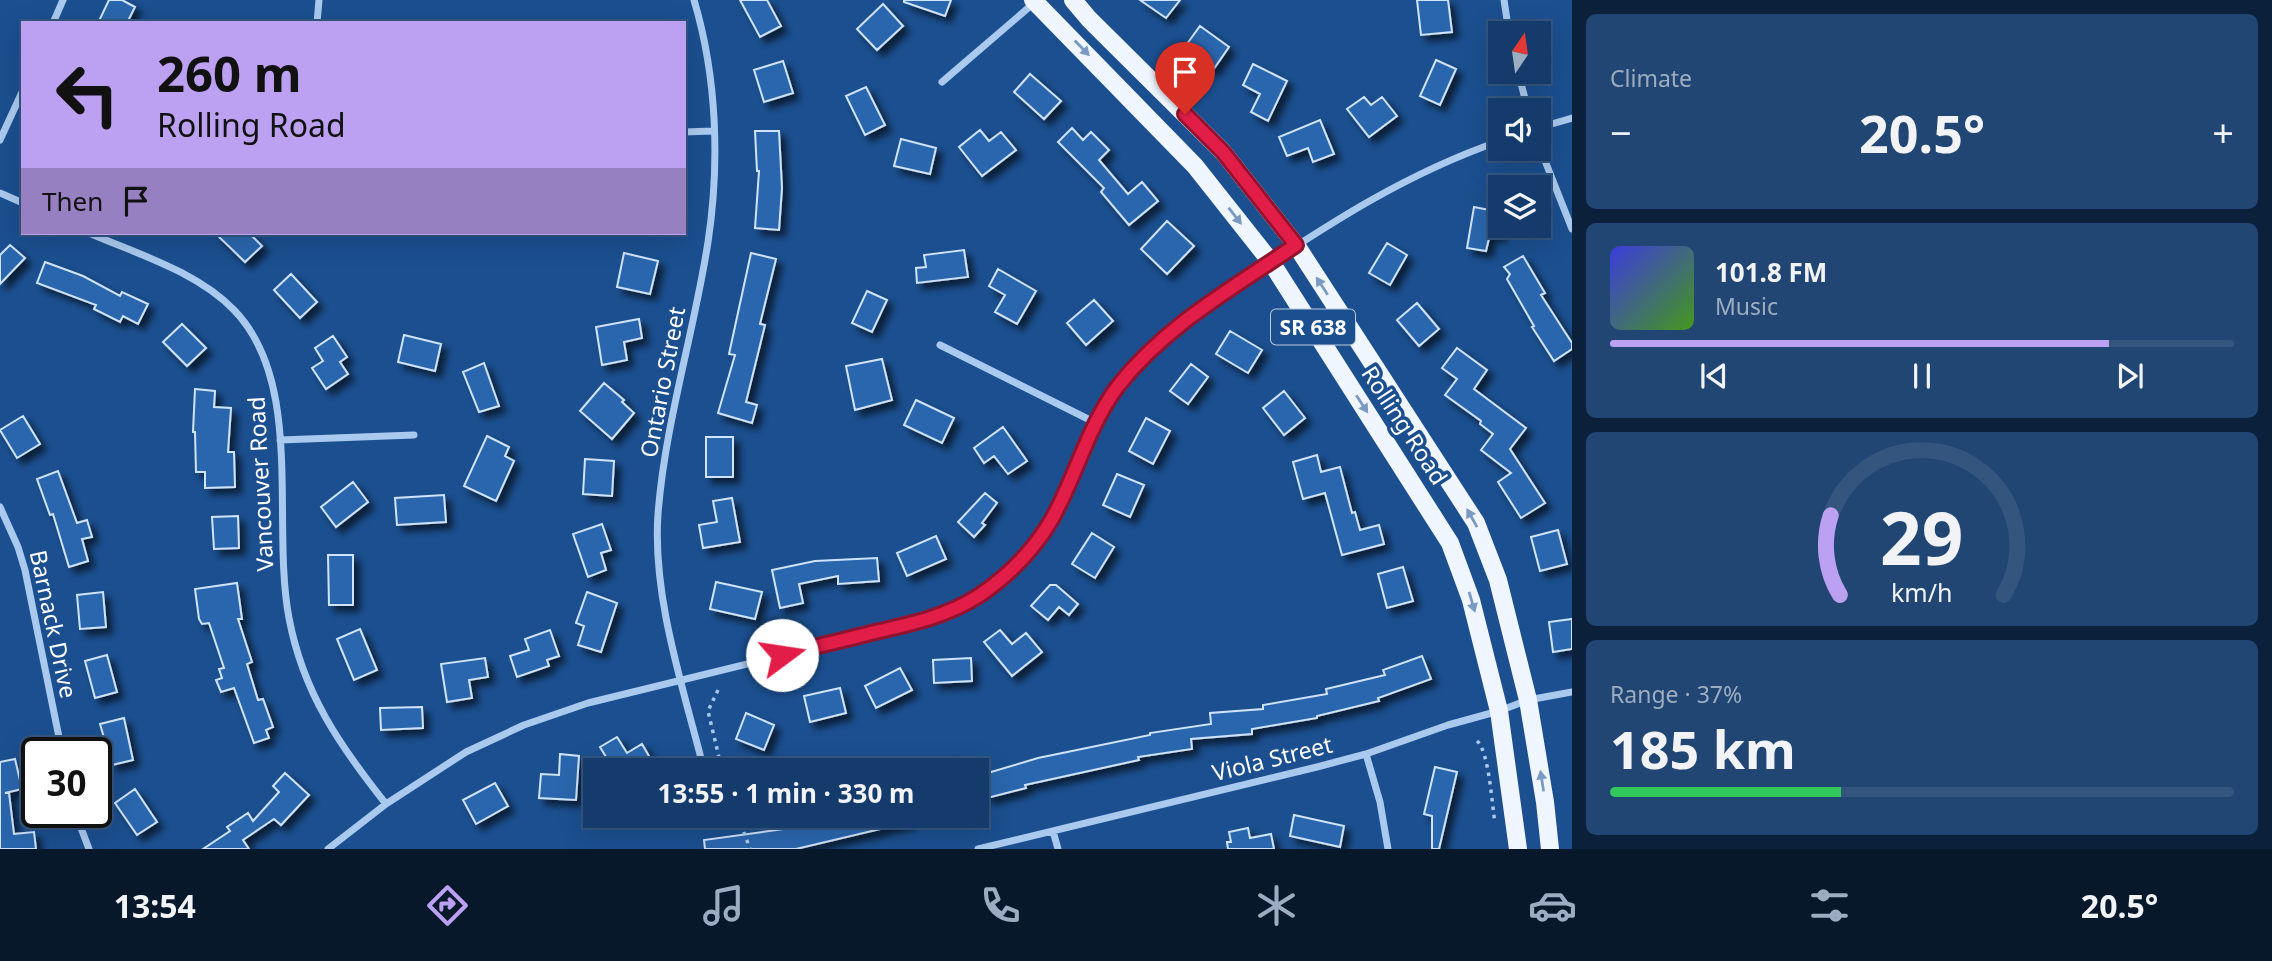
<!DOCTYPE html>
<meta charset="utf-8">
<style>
body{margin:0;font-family:"Noto Sans",sans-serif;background:#214673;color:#f1f3f6;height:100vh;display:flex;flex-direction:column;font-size:26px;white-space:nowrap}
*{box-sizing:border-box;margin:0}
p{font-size:23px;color:#9dadc1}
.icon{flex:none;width:38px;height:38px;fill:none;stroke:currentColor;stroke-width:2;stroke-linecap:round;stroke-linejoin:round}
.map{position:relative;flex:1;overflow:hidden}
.panel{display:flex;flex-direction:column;gap:14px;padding:14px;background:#0b203b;width:700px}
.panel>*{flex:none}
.banner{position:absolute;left:21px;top:21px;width:665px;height:214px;border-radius:0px;box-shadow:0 7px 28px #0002,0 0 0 2px #33557e;background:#bca0f2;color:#111;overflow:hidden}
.needle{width:46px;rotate:13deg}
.buttons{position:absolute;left:1488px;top:21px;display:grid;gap:14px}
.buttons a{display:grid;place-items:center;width:63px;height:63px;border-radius:0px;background:#143b6b;box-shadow:0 7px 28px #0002,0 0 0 2px #33557e;font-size:35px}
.speed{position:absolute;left:21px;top:737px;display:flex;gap:14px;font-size:35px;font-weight:700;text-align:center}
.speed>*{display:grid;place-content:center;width:91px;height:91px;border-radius:50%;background:#143b6b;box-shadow:0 7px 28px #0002,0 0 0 2px #33557e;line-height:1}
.speed .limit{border:4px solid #111;border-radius:10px;background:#fff;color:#111}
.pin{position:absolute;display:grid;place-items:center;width:60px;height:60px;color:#fff;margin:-72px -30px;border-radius:50% 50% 50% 0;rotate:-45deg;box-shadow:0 0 7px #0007}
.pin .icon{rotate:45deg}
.me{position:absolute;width:77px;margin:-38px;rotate:76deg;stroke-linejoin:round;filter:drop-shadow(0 0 5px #0008)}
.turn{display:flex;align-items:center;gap:24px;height:147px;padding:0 21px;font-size:32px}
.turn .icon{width:91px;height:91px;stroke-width:2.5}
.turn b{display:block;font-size:49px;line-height:60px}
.then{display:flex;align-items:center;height:66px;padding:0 21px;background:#0003;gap:14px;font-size:26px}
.big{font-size:52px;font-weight:700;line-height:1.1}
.panel .card{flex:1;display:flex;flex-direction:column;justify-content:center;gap:10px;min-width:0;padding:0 24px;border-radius:10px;background:#214673}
.panel .dial{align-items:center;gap:0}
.dial svg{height:182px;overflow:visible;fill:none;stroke:#33557e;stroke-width:7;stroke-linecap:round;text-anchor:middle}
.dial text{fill:#f1f3f6;stroke:none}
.song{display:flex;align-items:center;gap:21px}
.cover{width:84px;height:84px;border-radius:10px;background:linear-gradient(135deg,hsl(240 70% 55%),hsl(100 70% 35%))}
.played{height:7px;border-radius:4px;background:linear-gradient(90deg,#bca0f2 80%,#33557e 80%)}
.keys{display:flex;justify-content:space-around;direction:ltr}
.heat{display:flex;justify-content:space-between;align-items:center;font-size:38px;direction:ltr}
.charge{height:10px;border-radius:5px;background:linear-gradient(90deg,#34c759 37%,#33557e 0)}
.trip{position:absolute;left:583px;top:758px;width:406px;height:70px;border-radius:0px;background:#143b6b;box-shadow:0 7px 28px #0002,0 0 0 2px #33557e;font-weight:700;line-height:70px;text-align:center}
.menu{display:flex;height:112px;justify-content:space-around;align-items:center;background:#08182b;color:#9dadc1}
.menu .icon{width:49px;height:49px}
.menu .selected{color:#bca0f2}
.menu b{font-size:32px;color:#f1f3f6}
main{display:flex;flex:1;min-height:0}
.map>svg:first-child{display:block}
.building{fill:#2a66ad;stroke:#cfe3fa;stroke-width:2;filter:url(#shadow)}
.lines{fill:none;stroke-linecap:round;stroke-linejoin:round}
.path{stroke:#a9c9ee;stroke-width:3.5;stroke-dasharray:3.5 5;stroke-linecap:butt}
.minor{stroke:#a9c9ee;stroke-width:7}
.primary{stroke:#f0f6ff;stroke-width:18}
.oneway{fill:#7b9ac1}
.route-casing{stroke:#92132f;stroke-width:18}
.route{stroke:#e11d48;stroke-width:12}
.labels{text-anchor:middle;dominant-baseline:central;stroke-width:7;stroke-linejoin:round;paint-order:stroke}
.shield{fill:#1b4f8f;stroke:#bbcadd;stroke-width:2}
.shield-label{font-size:21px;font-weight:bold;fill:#fff}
.street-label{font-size:23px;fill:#fff;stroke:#1b4f8f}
</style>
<main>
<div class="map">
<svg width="1572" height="849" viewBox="0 0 1572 849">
<defs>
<filter id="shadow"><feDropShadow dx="6" dy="6" stdDeviation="3.5" flood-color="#0009"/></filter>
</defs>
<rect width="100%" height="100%" fill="#1b4f8f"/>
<!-- building -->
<path class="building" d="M109 0H122L135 7 127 23H98Z
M740 0H767L781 26 760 37Z
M904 0H951L945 16 904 2Z
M1140 0H1180L1166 18Z
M1417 0H1448L1452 32 1421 35Z
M883 4 903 26 877 50 857 29Z
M1200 26 1229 47 1213 70 1184 48Z
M1436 60 1456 69 1440 105 1420 96Z
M783 61 793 93 764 102 754 70Z
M1253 64 1287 81 1268 121 1251 112 1260 94 1243 85Z
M1030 74 1061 101 1044 119 1014 92Z
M866 87 885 125 865 135 846 96Z
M1364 97 1371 105 1382 97 1397 116 1369 137 1347 109Z
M1320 120 1334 154 1313 162 1308 148 1287 156 1279 137Z
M1072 128 1083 140 1091 132 1109 150 1099 160 1128 194 1142 182 1158 201 1129 225 1101 192 1104 188 1058 142Z
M980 130 989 141 1001 132 1016 150 982 176 959 147Z
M755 131H779L782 188 779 230 755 228 759 171H757Z
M901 139 936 148 930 174 894 166Z
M1474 207 1500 212V236L1490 234 1486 251 1467 248Z
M1167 221 1194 246 1167 274 1141 249Z
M215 233H249L262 246 245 262Z
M1387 243 1407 255 1390 285 1369 273Z
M10 245 25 258 0 284V255Z
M964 250 968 277 917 283 916 268 926 267 924 255Z
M624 253 658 261 650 294 617 287Z
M751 253 776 259 760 324 765 325 746 402 757 405 752 423 718 413 735 355 729 354Z
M1523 256 1545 293 1541 295 1572 343V349L1554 361 1532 327 1534 326 1507 279 1510 274 1504 267Z
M45 262 83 276 120 296 122 292 148 304 138 324 123 316 120 322 94 309 96 305 37 283Z
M998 269 1036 291 1017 324 995 312 1005 295 989 286Z
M291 274 317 302 300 318 274 290Z
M867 291 887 300 872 332 852 323Z
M1094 300 1113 321 1086 345 1067 323Z
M1417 303 1439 329 1419 346 1397 320Z
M639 319 642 338 624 342 627 360 602 365 596 327Z
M182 324 206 348 187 366 163 342Z
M1230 331 1262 350 1248 373 1216 354Z
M404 335 441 344 435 371 398 362Z
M333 336 347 357 340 362 348 374 326 389 312 368 323 361 315 348Z
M1457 348 1487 370 1474 389 1526 428 1510 449 1545 503 1521 518 1498 482 1511 473 1481 450 1493 434 1480 424 1481 421 1445 395 1457 379 1442 368Z
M882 359 892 400 855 410 846 366Z
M484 363 499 406 479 412 463 372Z
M1191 364 1208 377 1188 404 1170 391Z
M604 383 624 400 622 402 634 413 612 439 580 411Z
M195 389 215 391 214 407 231 408 228 452H234L235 487 205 488V472H196L195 432H193Z
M1284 391 1305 418 1284 435 1263 408Z
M916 400 954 418 942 443 904 425Z
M23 416 40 444 17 458 0 430Z
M1146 418 1170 431 1153 464 1129 451Z
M1003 427 1027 461 1008 474 994 456 984 463 974 448Z
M487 436 509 447 505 456 514 461 496 501 464 486Z
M706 437H733V477H706Z
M1317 455 1321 472 1340 467 1352 513 1355 512 1360 530 1379 525 1384 544 1342 555 1325 493 1303 499 1293 462Z
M585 459 614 461 612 496 583 494Z
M58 471 77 523 87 520 92 537 82 539 88 561 69 567 53 514 50 515 37 479Z
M1117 474 1144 485 1130 517 1103 505Z
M353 482 368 502 336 527 321 507Z
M985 493 997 503 982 523 985 525 974 537 958 522Z
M444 495 446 522 397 525 395 498Z
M732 498 740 542 703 548 699 525 717 522 713 501Z
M238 516 239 548 214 549 212 517Z
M602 524 611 550 601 553 606 570 588 577 573 534Z
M1558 530 1567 564 1540 571 1531 537Z
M1092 533 1114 547 1095 578 1072 564Z
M936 536 946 559 907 576 897 553Z
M328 555H353V605H329Z
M877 558 879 581 838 584V576L799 584 803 603 780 608 772 570 815 561Z
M1403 567 1413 601 1387 608 1378 574Z
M716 582 762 592 755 619 710 609Z
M237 583 242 619H238L252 662 247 664 258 700 263 699 273 727 266 730 269 738 254 743 234 688 221 692 216 680 222 678 219 669 224 668 209 623 202 624 199 619 195 589Z
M1050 585H1056L1078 604 1069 615 1059 607 1048 620 1031 606Z
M103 592 106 627 80 629 77 595Z
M587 592 617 603 601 652 578 645 584 626 576 623Z
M1572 619V649L1553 652 1549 622Z
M360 629 377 670 354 680 337 639Z
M550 630 559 656 547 660 549 666 517 677 510 656 529 650 525 639Z
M1000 630 1012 644 1026 633 1042 652 1012 676 984 642Z
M107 655 117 692 95 698 85 661Z
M1422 656 1431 679 1378 698 1379 701 1317 716V718L1252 729V734L1191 739 1192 749 1138 757 1139 760 1025 785 1026 788 987 798 981 775 1038 758 1150 735V733L1211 724 1210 713 1263 709V705L1327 694 1326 689 1385 675 1383 670Z
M485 658 488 677 469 680 472 698 447 702 441 664Z
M971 658 972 681 934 683 933 660Z
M900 668 912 690 876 708 865 686Z
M840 688 846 713 810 722 804 696Z
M422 707 423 728 381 730 380 708Z
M746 713 774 725 764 750 736 739Z
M124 718 133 760 112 765 100 724Z
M617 737 627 753 642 744 657 770H614L600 747Z
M560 754 579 756 576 800 539 798 541 774 559 775Z
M15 759 22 789 5 793H9L14 834 34 832 36 849H0V762Z
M1435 767 1457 772 1439 849H1432V816L1424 814Z
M285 773 309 795 281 825 274 819 243 840 249 849H203L230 831 227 827 248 813 253 821 279 792 273 786Z
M495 783 508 806 476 824 463 800Z
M135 789 157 822 137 835 115 803Z
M1294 815 1344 826 1340 847 1290 836Z
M834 816H910V822L796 849H705L704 840 813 825 812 821Z
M1248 828 1250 838 1271 834 1274 849H1228L1227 842H1231L1229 832Z"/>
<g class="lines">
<!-- path -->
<path class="path" d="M718 690 708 711 722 770
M1477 741C1489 751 1492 805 1495 823
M738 816 750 849"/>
<!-- minor -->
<path class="minor" d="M694 0C717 77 720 163 708 242 694 333 665 423 658 514 652 597 684 690 704 770
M1504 0 1509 33
M53 23 63 0
M317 23 319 0
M1518 72 1528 110
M942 82 1034 3
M1538 128 1572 118
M684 132 713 131
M0 140 23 90
M1538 143 1572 229
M0 193 23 203
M89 233C137 254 196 271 234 310 305 383 271 523 289 618 303 693 340 746 386 804
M940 345 1096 423
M280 440 414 435
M0 507 18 547 25 570 62 752
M1366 754 1380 802 1388 849
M75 812 89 849
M1053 831 1058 849
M328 849 386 804 466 752 524 725 588 703 919 622C969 605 1012 579 1042 534 1065 501 1078 461 1095 425 1108 399 1125 377 1143 356 1172 323 1213 300 1249 277 1330 223 1407 173 1500 141
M978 849 1317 767 1366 754 1448 725 1499 711 1528 700 1572 692"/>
<!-- primary -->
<path class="primary" d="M1033 0 1195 166 1271 262 1450 543 1471 600 1499 711 1518 849
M1073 0 1089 19 1223 152 1296 245 1476 523 1498 580 1528 700 1545 802 1550 849"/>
</g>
<!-- one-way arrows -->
<defs><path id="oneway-solid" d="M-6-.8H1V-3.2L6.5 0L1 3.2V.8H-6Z" transform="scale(1.75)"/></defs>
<g class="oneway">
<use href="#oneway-solid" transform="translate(1082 48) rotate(46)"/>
<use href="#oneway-solid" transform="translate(1235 216) rotate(52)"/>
<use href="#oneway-solid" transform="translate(1322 286) rotate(-123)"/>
<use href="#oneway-solid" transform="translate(1362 404) rotate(57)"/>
<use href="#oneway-solid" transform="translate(1472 518) rotate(-119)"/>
<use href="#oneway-solid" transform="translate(1472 602) rotate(74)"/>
<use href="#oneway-solid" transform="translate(1542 781) rotate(-99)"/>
</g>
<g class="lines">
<defs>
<path id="route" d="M782 655C813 647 844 640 875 632 911 624 948 616 980 595 1009 575 1034 550 1052 519 1076 476 1088 426 1118 386 1166 325 1233 288 1296 245L1223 152 1185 114"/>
</defs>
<!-- route casing -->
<use href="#route" class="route-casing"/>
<!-- route -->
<use href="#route" class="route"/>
</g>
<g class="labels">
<!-- shield labels -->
<rect class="shield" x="1271" y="309.5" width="84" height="35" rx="5"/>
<g class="shield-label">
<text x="1313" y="327">SR 638</text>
</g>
<!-- street labels -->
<g class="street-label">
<text transform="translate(662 382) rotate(-79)">Ontario Street</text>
<text transform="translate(1405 425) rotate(57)">Rolling Road</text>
<text transform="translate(260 484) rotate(-93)">Vancouver Road</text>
<text transform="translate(54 624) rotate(78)">Barnack Drive</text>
<text transform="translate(1272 758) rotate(-14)">Viola Street</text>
</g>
</g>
</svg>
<div class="buttons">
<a><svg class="needle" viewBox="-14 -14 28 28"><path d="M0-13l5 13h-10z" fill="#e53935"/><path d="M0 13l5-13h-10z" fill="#9dadc1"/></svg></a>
<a><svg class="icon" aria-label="sound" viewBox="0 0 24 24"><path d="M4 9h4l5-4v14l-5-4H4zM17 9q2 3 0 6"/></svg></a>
<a><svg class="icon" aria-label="layers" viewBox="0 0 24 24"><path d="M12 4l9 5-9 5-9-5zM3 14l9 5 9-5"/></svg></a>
</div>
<div class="speed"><div class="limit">30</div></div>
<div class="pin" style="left:1185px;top:114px;background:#d93025"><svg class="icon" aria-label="arrive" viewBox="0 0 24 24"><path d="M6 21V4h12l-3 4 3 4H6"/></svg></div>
<svg class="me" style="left:782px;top:655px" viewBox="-20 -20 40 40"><circle r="19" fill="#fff"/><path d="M0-13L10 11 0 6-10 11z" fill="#e11d48"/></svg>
<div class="trip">13:55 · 1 min · 330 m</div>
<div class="banner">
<div class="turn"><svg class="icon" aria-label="left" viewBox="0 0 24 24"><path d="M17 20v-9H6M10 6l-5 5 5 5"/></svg><div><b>260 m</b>Rolling Road</div></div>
<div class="then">Then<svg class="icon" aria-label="arrive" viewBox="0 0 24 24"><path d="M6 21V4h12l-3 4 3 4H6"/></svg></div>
</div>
</div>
<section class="panel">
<div class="card"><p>Climate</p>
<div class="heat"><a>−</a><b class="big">20.5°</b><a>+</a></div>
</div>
<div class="card">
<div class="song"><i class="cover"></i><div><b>101.8 FM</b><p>Music</p></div></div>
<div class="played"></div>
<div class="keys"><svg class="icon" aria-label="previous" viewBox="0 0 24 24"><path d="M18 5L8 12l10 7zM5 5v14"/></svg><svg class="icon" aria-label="pause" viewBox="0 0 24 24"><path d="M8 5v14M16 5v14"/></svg><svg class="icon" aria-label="next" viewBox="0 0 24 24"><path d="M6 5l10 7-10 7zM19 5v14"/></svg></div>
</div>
<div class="card dial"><svg viewBox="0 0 100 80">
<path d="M14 69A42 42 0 1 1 86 69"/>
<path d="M14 69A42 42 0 0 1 10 34" stroke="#bca0f2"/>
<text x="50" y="56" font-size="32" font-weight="700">29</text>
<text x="50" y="72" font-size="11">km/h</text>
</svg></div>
<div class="card"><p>Range · 37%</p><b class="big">185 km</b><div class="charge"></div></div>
</section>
</main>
<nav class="menu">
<b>13:54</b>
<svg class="icon selected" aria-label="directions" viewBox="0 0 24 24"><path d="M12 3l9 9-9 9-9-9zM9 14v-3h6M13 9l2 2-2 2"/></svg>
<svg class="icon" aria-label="music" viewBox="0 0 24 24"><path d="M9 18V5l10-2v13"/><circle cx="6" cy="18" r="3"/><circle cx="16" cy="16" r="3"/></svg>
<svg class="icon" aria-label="phone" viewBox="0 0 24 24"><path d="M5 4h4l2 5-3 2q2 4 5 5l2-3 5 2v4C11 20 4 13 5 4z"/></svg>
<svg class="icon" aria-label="climate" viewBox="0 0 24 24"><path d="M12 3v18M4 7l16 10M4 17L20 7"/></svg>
<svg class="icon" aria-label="car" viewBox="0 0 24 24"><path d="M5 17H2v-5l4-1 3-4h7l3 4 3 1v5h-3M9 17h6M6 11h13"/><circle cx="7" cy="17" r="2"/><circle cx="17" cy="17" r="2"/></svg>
<svg class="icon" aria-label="filters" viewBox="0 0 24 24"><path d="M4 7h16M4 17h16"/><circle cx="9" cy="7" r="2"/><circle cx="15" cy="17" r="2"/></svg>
<b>20.5°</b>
</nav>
